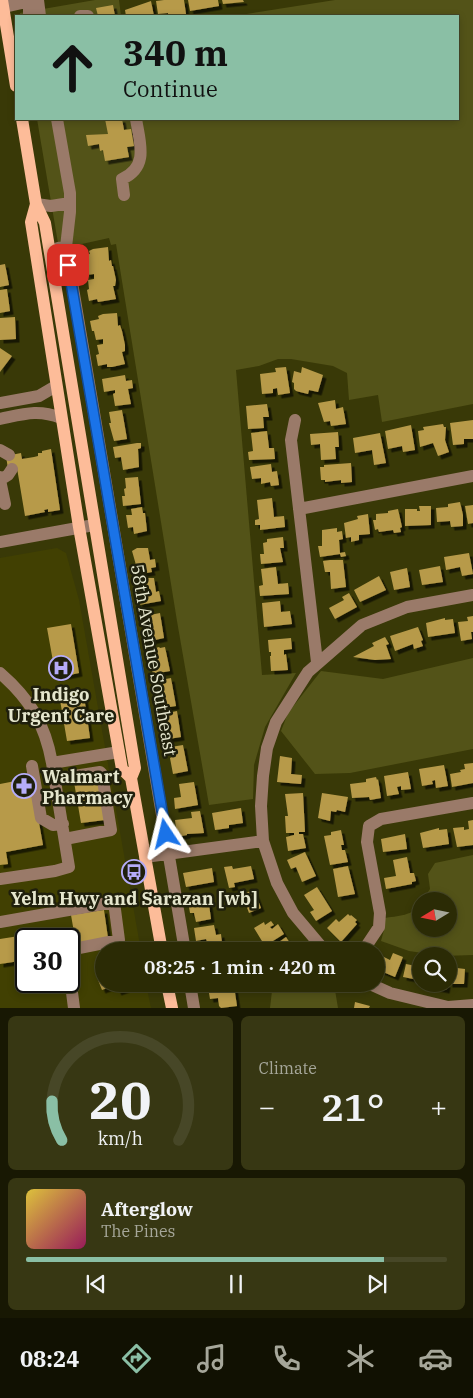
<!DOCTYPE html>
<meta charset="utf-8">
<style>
body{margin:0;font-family:"IBM Plex Serif",serif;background:#373713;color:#f1f3f6;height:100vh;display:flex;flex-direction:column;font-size:19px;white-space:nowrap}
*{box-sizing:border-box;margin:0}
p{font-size:16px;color:#a6a79a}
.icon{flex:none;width:28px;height:28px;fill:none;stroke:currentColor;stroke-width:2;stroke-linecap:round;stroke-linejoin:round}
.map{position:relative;height:1008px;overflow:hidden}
.side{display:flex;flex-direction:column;gap:8px;padding:8px;background:#181803;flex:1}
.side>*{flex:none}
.top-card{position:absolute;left:15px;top:15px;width:444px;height:105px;border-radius:0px;box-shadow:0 2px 8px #0003,0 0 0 1px #474727;background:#8abfa5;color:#111;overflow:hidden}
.needle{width:32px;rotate:260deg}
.fabs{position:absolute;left:412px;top:892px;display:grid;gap:10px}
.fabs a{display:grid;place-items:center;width:45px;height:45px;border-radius:50%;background:#2b2b05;box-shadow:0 2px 8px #0003,0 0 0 1px #474727;font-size:25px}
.speed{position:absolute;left:15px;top:928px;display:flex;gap:10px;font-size:25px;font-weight:700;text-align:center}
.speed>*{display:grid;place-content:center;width:65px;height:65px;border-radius:50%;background:#2b2b05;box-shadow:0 2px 8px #0003,0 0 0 1px #474727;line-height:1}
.speed .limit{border:2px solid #111;border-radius:8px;background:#fff;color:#111}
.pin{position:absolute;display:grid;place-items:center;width:42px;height:42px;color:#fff;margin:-21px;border-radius:10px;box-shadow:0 2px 8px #0006}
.me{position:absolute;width:55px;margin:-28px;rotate:350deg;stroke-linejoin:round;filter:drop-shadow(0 0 4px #0008)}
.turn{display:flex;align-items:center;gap:18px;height:105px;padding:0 25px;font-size:22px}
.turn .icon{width:65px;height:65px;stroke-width:2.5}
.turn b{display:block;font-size:35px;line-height:42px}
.big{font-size:38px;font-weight:600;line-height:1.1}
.side .widget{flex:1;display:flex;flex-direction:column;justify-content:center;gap:8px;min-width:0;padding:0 18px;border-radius:8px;background:#373713}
.side .dial{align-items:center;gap:0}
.dial svg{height:130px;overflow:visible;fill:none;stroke:#474727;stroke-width:7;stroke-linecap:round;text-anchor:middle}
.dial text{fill:#f1f3f6;stroke:none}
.song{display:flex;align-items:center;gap:15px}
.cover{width:60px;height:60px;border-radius:8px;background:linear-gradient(135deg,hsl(50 70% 55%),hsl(330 70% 35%))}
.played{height:5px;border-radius:2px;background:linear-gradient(90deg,#8abfa5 85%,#474727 85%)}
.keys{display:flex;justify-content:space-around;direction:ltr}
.heat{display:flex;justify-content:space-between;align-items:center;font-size:28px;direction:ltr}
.side .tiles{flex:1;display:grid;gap:8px;grid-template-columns:1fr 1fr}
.widget:last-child{grid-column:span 2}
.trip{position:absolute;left:95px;top:942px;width:290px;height:50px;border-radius:25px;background:#2b2b05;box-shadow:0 2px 8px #0003,0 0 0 1px #474727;font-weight:600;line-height:50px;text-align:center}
.dock{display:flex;height:80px;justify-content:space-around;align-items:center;background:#111102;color:#a6a79a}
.dock .icon{width:35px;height:35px}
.dock .on{color:#8abfa5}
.dock b{font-size:22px;color:#f1f3f6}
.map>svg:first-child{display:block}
.built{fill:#414002;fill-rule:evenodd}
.green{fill:#535318}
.building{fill:#b79a4a;filter:url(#shadow)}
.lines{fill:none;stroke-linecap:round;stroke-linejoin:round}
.minor{stroke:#9a7a69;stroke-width:12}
.major{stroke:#fdbc99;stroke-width:12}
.route-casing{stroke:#114b97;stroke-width:12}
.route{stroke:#1a73e8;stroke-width:9}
.labels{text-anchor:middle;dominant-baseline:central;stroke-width:5;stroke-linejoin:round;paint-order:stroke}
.street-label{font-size:18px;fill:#e5e6cd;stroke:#1f1f0c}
.poi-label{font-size:18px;font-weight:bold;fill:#e5e6cd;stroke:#1f1f0c}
</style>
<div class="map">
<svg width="473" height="1008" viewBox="0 0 473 1008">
<defs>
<filter id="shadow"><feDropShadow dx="3.5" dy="3.5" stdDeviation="0" flood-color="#0009"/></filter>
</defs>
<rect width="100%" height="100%" fill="#393907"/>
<!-- built -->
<path class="built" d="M57 548 66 553 79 600 141 951H104V984H146L151 1008H0V558ZM26 939H69V981H26Z"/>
<!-- green -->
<path class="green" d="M95 0H119L121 16H20V13Z
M335 0H473V404L382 422 378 395 349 400 347 373 333 366 291 359H278L259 366 236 370 262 675 296 673 265 727 254 765 253 799 209 805 177 621 116 244 111 245 109 238 59 249 37 119H458V16H234Z
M473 658V749L350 773 315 774 281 731 288 713 321 671 383 679Z
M473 855V955L443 956 409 951 381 941 384 930V918C397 916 414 916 421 903V929H449V901H422L430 889 428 874 435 863Z
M283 984H334L338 1008H270L272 991Z"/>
<!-- building -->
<path class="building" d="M164 0H184L186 14 168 16V13L158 14 156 1Z
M188 0H218L219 6 190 11Z
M222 0H243L244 2 223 4Z
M151 1 154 16H126L125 10Z
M113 5 115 16H98L96 8Z
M105 119H122L124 130 131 129 134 146 127 147 129 157 105 161 103 150 100 151 99 144 88 146 86 135 108 134Z
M108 247 109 261 111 260 112 266H113L116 280 115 286H113L116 299 98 302 97 299 89 301 87 290 89 289 88 280 94 279V274L87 275 85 266H83L81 255 90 254 89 251 93 249Z
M5 264 9 285 0 287V265Z
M7 289 10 311 0 313V290Z
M117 313 118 326 120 325 122 331 125 345V351L122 352 125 364 112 367H107V364L98 366 96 355 99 354 97 345 103 344V339L96 340 94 331H92L90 321 99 319 98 316 103 314Z
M15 317 16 339 0 340V318Z
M0 348 12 356 0 372Z
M286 367 290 393 278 395 277 388 273 389V393L262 394 260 374 276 372 275 368Z
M302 367 323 375 318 392 309 390 308 394 296 391 294 389V383L292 382 294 371 301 373Z
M125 375 126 381 132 380 133 388 128 389 131 404 115 406 113 394 115 393V390L104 392 102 379Z
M335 400 336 409 343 407 346 424 331 426 330 421 324 422 318 403Z
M267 404 269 417H263L264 428 248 429 246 406Z
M122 410 127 439 114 441 109 423H111L109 412Z
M473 420V439H464V444L453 445 450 423Z
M443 424 444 427H446L445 440 449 452 438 456 433 443 420 447 418 431 424 430 423 427Z
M411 425 415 450 403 452 402 446 388 449 385 431Z
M267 431 269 448H274L275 459 249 460 248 452 253 451 251 433Z
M338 432 339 447H335L336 459 321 460 320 444 311 445 310 434Z
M380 433 386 463 374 465 372 450 355 453 353 438Z
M137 443H141V448L138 449 139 467 123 470 121 457 115 458 113 447Z
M51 449 60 510 48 512V509L44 510 45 512 25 516 17 468 8 469 6 456 21 453 22 459 34 457 38 456V453H42V451Z
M351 463 352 482 341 483V480L325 482V480H321L320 467H324V465Z
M271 464 272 472 277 471 279 485 271 486 270 482 261 484V478L252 479 250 467Z
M138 477 141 504 123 506 122 496H125L124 489 126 488 125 478Z
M272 498 274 517 284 516 285 527 260 530V525H255V520L259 519 257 500Z
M460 502 463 515V526L451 527 450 521 437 522 436 508 448 507V504Z
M473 505V523L468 524 465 506Z
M419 506H431V525L405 526V509H417V511H420Z
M142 507 143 513H145L147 531 134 534 133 527 128 528 126 515H132L131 509Z
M398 509 402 527 400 528 401 532 394 533 393 530 379 532 378 529 375 530 373 520H376V514L388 513V511Z
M368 514 370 534 359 535V540L351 542V537L346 538 344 523 358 519 357 516Z
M337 528V532L342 531 343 539 339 540 340 553 345 552 346 556 341 557 340 554 320 557 318 546H322V530Z
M283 537 284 548H280L283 562 261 564 260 554H264L263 543 267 542V539Z
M137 548H148L150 560 155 559 156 567 151 568 152 572 135 575 133 565H136L132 551Z
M469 553 473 574 462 576 460 567 446 570 444 557Z
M330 560H343L346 587 331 589 330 572H325L323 561Z
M440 566 443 582 422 585 419 570Z
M276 567 278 584 288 583 289 594 260 596 259 586 263 585 261 569Z
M407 568 410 587 394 590 390 572Z
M379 576 386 590 360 602 354 590Z
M148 578H154L156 592 159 591 161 601 139 605 137 594 140 593 137 580Z
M349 593 357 607 335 619 329 608 344 600 342 597Z
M280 601 281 612 290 611 292 624 264 627 262 603Z
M160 613 164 638 146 642 144 631H146L145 616Z
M473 616V632H471L472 639 461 641 458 622 468 621 467 617Z
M445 618V620L453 619 455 633 428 637 426 623Z
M71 624 79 673 56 678 47 628Z
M418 627 423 640 421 641 423 646 414 649 413 644 395 651 390 636Z
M385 637 389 644 386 645 391 659 375 660 353 657 374 646 372 643Z
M291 638 292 649 284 650V655L286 654 288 670 271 671 270 656H271V652H269L268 640Z
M159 647 160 648 165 647 170 671 153 674 151 664 154 663H152L149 650Z
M171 678 176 706 163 708 159 691 157 692 155 681Z
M84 696 90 738 67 741 60 700Z
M177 711 181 737 162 740 160 730 165 729 163 714Z
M183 745 188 771 173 774 170 758 172 757 171 747Z
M280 756 292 758 291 774 302 775 301 784 277 782Z
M473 763V783L452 787 450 774 461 772 460 770 465 769 464 764Z
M444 765 448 786 436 788 435 780 432 781 433 784 422 786 419 769Z
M408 772 411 789 401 790V786L397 787 399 794 387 796 384 776Z
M376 777 377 780 378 779 381 798 370 800 369 797 352 798 350 784 366 782V779Z
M31 778 43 845 6 852 8 864 0 865V784Z
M98 779 105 820 81 823 74 782Z
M194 782 198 805 175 809 174 798 181 797 179 784Z
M303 793 305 832H299V834H303L306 848 288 851 286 837 294 835V833H286L285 816H288L285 794Z
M322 793 348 797 345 812 337 810 336 812 331 811 330 821 318 818Z
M241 808 243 823 229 825V828L215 830 212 813Z
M200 811 204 833 187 834V835L177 837 175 820 192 818 191 812Z
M473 820V845L457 847 453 828 464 827V830L469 829 468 821Z
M439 828V830L447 829 449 844 423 848 420 833Z
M341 830 344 845H341L342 850H345L348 862 330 865 324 836 331 835V832Z
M405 834 407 849 383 852 381 839Z
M305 852 316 876 302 882 296 867 291 869 287 860Z
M407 857 410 873H414L416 881 412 882V884L386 889 384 878 396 876 393 860Z
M232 866 233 869 251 866 254 879 234 883 235 887 229 888 224 867Z
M348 866 355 894 338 897 333 869Z
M212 868 214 882 186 887 183 873Z
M317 887 332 911 316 921 310 912 314 910 304 895Z
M254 890 261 908 249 913 242 894Z
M208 897 211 919 196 922 194 913H190L188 901Z
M104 910 108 938 76 944 71 915Z
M348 914 350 916 351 915 357 920 355 922 357 924 341 942 327 928 336 919 339 922Z
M271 921 274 925 270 927 272 929 278 924 284 934 265 946 254 928 264 922 265 925Z
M214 925 216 935 221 934 222 943 209 947 206 939 196 941 194 928Z
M57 930 58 939H26V960L0 964V939Z
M286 937 292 946 288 948 291 951H269L268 950Z
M393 953 403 957 395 977 376 969V963L380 955 390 960Z
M406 964 421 967V983L418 982 419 980 403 977Z
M449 967 465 969 464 984H449Z
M104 978V984H140L118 992 115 985 102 990 98 980Z
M436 984H447L446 990 436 988Z
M224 985 225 988 234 986 237 1006 221 1008 219 1006 218 998 210 999 208 987Z
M355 1002 370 1006 369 1008H354Z"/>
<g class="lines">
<!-- minor -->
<path class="minor" d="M38 0 40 16
M0 8 35 0
M29 16V1
M80 16H88
M57 119 70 193V212L66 247 58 248
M124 195 122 179C149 167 140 143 136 119
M36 204 51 206 70 203
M66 247 185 951
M0 403 39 396 56 386
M0 419C24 414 38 409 61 418
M295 420 291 440 317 662
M0 450 9 455
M0 477V480L8 475 12 469
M0 480 5 504
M299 509 473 476
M0 542 94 525
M0 673C30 699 45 724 52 763L69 867 55 871 0 879
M52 763 119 752
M32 766 41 818 53 825 63 824
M55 779 100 772 102 774 111 830 65 839
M145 857 263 841
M0 922 114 902 119 940 69 950
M325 951 293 913 277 883 263 841 261 806 263 776 267 748 276 722 308 672 362 625 407 607 473 595
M363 951 379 927 380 913 367 842 369 826 381 819 473 803
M69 969 74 1008
M190 984 194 1008
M370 984 390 993 448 1007 473 1005"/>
<!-- major -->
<path class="major" d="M2 0 16 86
M22 119 36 204 45 223 135 768 131 778 162 951
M36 204 31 222 79 527 122 769 131 778
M167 984 172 1008"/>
</g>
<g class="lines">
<defs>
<path id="route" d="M68 265 166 834"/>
</defs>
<!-- route casing -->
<use href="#route" class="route-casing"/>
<!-- route -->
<use href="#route" class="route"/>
</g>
<!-- icons -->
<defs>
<symbol id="hospital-ring" viewBox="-11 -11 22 22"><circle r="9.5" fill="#1f1f0c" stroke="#b5acf8" stroke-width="1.5"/><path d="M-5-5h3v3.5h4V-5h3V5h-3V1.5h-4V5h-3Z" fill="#b5acf8"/></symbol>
<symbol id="pharmacy-ring" viewBox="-11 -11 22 22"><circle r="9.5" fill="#1f1f0c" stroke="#b5acf8" stroke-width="1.5"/><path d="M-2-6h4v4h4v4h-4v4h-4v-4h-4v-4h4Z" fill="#b5acf8"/></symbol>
<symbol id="bus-ring" viewBox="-11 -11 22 22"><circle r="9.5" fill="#1f1f0c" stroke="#b5acf8" stroke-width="1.5"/><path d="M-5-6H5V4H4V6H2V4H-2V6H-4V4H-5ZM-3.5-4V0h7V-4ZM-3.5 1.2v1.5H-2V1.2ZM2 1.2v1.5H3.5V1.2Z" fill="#b5acf8"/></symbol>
</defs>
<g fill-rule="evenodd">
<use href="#hospital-ring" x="47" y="654" width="28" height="28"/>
<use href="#pharmacy-ring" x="10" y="772" width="28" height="28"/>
<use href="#bus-ring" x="120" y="858" width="28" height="28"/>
</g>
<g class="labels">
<!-- street labels -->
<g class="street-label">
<text transform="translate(154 660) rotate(80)">58th Avenue Southeast</text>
</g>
<!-- poi labels -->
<g class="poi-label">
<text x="61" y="694">Indigo<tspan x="61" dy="21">Urgent Care</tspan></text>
<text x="42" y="776" text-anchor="start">Walmart<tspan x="42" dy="21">Pharmacy</tspan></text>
<text x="134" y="898">Yelm Hwy and Sarazan [wb]</text>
</g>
</g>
</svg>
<div class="fabs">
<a><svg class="needle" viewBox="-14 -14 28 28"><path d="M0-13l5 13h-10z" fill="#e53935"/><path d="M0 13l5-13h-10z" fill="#a6a79a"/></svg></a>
<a><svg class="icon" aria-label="search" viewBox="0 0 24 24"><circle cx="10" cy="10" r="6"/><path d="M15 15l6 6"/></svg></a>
</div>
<div class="speed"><div class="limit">30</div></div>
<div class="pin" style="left:68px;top:265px;background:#d93025"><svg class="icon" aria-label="arrive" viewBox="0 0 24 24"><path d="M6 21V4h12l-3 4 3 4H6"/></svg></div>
<svg class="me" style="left:166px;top:834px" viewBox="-20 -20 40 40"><path d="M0-17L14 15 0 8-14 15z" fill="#1a73e8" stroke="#fff" stroke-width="4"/></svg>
<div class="trip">08:25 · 1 min · 420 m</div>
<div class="top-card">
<div class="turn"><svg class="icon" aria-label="ahead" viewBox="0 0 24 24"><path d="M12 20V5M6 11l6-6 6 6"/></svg><div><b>340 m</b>Continue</div></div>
</div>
</div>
<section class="side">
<div class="tiles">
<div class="widget dial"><svg viewBox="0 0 100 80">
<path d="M14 69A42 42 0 1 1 86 69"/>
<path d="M14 69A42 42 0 0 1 8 45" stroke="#8abfa5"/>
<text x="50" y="56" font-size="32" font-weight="700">20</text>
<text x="50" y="72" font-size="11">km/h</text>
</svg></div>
<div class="widget"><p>Climate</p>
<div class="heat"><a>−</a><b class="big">21°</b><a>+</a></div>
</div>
<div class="widget">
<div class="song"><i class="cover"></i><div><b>Afterglow</b><p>The Pines</p></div></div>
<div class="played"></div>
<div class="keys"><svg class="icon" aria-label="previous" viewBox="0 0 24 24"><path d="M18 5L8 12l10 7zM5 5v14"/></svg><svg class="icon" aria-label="pause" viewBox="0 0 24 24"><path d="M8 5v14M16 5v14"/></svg><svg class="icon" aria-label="next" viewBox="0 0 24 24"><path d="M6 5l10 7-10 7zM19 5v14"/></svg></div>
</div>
</div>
</section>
<nav class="dock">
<b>08:24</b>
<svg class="icon on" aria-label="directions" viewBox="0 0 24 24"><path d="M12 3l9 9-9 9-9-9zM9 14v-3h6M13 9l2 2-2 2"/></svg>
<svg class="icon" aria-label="music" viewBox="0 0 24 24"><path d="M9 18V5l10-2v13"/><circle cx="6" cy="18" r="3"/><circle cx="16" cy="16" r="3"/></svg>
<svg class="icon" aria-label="phone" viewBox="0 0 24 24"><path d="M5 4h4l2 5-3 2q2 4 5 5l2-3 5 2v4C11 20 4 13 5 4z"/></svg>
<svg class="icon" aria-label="climate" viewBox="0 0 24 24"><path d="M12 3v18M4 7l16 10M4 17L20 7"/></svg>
<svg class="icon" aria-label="car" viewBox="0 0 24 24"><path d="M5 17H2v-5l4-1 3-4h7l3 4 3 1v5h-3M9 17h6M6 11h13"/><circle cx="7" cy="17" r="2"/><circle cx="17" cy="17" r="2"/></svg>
</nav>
